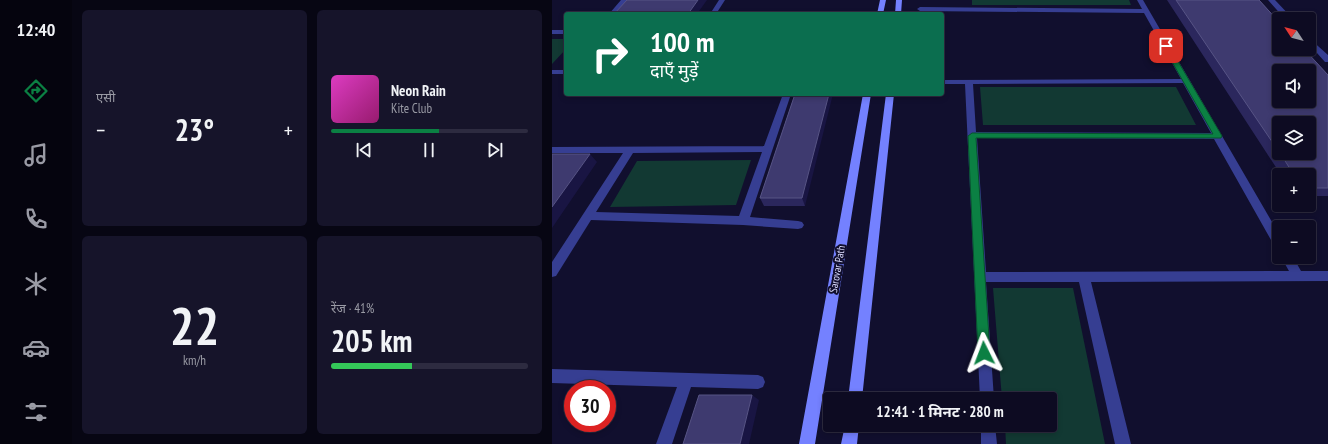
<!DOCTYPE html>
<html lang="hi">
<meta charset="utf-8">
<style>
body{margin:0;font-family:"PT Sans Narrow","Noto Sans Devanagari",sans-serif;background:#16142a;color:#f1f3f6;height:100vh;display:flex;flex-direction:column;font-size:15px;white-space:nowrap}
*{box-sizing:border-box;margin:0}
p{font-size:13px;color:#9a9ba5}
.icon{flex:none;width:22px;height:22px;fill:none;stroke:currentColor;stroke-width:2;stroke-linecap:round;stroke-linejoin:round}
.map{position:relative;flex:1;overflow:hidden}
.side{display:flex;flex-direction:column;gap:10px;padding:10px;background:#070613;width:480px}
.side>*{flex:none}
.guide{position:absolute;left:12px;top:12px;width:380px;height:84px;border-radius:4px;box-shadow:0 2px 6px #0003,0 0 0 1px #2d2b40;background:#0b6e4f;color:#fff;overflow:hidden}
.needle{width:26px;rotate:306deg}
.controls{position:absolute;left:720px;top:12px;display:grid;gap:8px}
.controls a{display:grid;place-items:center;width:44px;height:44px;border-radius:4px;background:#0d0b22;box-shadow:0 2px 6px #0003,0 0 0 1px #2d2b40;font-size:20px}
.speed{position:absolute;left:12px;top:380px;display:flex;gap:8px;font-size:20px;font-weight:700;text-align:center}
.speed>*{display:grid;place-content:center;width:52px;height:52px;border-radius:50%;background:#0d0b22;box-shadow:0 2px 6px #0003,0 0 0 1px #2d2b40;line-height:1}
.speed .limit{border:6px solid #d22;background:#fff;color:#111}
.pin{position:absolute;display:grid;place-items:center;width:34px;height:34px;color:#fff;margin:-17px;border-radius:8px;box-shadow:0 2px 6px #0006}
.me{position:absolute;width:44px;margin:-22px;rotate:357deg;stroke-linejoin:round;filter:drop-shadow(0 0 3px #0008)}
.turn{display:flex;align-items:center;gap:14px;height:84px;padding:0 20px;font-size:18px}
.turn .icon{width:52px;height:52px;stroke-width:2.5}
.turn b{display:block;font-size:28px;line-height:34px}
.big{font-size:30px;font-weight:700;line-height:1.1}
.side .tile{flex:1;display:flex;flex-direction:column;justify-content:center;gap:6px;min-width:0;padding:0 14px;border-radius:6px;background:#16142a}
.side .dial{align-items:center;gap:0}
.dial b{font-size:52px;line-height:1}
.song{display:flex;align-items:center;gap:12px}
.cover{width:48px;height:48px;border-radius:6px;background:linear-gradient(135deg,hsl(310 70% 55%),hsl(320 70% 35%))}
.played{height:4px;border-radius:2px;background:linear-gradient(90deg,#0b8043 55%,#2d2b40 55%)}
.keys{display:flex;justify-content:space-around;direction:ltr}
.heat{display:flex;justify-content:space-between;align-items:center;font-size:22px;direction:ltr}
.charge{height:6px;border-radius:3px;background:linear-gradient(90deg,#34c759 41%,#2d2b40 0)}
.side .tiles{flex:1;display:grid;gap:10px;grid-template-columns:repeat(2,1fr)}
.trip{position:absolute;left:271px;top:392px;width:234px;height:40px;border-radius:4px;background:#0d0b22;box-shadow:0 2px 6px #0003,0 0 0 1px #2d2b40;font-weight:700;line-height:40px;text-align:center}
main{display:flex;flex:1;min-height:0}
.dock{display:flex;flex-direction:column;width:72px;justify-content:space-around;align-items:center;background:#05040e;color:#9a9ba5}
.dock .icon{width:28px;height:28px}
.dock .current{color:#0b8043}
.dock b{font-size:18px;color:#f1f3f6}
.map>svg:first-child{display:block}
.green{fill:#123933}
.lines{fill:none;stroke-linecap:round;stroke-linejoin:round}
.minor{fill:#363e92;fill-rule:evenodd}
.tertiary{fill:#363e92;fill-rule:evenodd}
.secondary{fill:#7481ff;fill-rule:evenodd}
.wall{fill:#2b275d;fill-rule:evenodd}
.shaded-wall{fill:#191543}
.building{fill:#3e3a6f;stroke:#575485;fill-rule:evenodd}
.route{fill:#0b8043;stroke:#07532c}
.labels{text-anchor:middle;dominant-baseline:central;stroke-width:4;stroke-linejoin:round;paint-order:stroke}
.street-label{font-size:11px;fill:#ddf;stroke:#110f2e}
</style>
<main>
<nav class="dock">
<b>12:40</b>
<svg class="icon current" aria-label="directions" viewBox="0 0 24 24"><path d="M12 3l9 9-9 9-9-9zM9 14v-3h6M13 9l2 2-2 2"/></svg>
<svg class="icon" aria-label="music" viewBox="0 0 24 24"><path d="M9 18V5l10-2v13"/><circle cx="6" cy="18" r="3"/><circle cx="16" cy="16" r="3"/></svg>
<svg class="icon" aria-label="phone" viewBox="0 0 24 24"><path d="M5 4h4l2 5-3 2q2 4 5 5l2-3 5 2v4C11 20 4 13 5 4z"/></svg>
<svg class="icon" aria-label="climate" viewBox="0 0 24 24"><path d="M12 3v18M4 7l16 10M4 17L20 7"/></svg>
<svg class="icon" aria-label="car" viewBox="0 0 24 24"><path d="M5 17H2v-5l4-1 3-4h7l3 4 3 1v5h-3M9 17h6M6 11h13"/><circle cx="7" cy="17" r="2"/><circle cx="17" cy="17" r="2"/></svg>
<svg class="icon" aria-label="filters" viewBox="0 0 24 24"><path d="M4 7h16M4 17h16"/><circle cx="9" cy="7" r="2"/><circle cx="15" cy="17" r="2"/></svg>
</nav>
<section class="side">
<div class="tiles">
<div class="tile"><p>एसी</p>
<div class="heat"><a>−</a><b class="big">23°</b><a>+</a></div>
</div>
<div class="tile">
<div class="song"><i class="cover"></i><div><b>Neon Rain</b><p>Kite Club</p></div></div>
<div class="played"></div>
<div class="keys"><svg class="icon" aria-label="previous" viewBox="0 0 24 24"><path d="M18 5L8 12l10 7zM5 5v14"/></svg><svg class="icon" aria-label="pause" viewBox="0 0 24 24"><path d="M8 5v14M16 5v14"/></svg><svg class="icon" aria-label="next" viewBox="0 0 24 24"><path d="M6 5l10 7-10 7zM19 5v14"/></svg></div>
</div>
<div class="tile dial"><b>22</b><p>km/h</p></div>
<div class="tile"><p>रेंज · 41%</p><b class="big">205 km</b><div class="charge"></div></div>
</div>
</section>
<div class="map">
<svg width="776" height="444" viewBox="0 0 776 444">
<rect width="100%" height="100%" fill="#110f2e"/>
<!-- green -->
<path class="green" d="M420 0H577L579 5H420Z
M0 39H14V49L0 64Z
M428 87H624L644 125H431Z
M199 160 184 205 58 207 85 161Z
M441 288H521L553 444H454L453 425H498V399H450Z"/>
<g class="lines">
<!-- minor -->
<path class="minor" d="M69 0H76L64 14H57Z
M167 0H173L164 14H158Z
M585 0H591L727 234V249L723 247 662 139 425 138 434 272 737 271 729 257H741L749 271H776V281L539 282 579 444H563L527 282H434L442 399H428L413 84H390V80L629 79 592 13 368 11 365 9 368 7 590 9ZM631 83 659 133 424 132 421 84Z
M0 30H14V34H0Z
M0 70H14V74H0Z
M231 94H239L198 217 246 221 250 222 252 225 250 228 246 229 191 225 39 220 4 276 0 277V262L71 153H0V147L212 146ZM210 152 187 216 44 212 81 153Z
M0 369 206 375 211 377 213 382 211 387 206 389 139 387 120 444H104L125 387 0 383Z
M429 425H443L445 444H429Z"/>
<!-- tertiary -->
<path class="tertiary" d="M716 0H723L741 19H733Z
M757 38 776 55V62H773L757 44Z"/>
<!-- secondary -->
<path class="secondary" d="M328 0H334L331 14H325Z
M344 0H350L349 14H343Z
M311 94H319L263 444H247Z
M334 94H342L310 399H296Z
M293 425H307L305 444H289Z"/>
</g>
<!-- wall -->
<path class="wall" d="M615 0H707L776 75V196H757V175H729ZM727 123 757 153H727Z
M243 94 253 206H212L208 198Z"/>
<!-- shaded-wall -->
<path class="shaded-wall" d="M146 0H155L145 14H136Z
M277 94H281L253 206 250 198Z
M38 154 45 162 0 228V207Z
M200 395 207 400 197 444H188Z"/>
<!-- building -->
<path class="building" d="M75 0H146L136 14H62Z
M624 0H707L727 22V49H752L776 75V188H757V175H742L728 153H757V123H727V152ZM727 71H757V101H727Z
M243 94H277L250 198H208Z
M0 154H38L0 207Z
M147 395H200L188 444H131Z"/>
<!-- route -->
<path class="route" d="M612 44 617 46 670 136 669 138H424L438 353 436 357 432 359 428 357 426 353 416 136 420 133 661 134 611 46Z"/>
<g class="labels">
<!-- street labels -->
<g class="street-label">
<text transform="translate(285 269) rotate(-80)">Sarovar Path</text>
</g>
</g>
</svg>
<div class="controls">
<a><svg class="needle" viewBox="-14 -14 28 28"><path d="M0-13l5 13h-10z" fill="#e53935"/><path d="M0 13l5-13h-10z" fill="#9a9ba5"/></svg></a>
<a><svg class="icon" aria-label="sound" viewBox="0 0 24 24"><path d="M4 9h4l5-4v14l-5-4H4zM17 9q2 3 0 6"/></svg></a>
<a><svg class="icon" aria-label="layers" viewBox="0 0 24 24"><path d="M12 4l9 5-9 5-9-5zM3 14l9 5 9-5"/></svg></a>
<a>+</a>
<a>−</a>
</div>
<div class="speed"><div class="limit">30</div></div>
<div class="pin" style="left:614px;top:46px;background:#d93025"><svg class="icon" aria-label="arrive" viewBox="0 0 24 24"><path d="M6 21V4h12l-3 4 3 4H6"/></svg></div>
<svg class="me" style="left:432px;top:353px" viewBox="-20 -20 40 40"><path d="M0-17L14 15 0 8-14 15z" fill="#0b8043" stroke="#fff" stroke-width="4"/></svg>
<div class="trip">12:41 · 1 मिनट · 280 m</div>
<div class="guide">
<div class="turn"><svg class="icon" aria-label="right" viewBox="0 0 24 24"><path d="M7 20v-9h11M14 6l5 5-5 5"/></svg><div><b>100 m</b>दाएँ मुड़ें</div></div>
</div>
</div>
</main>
